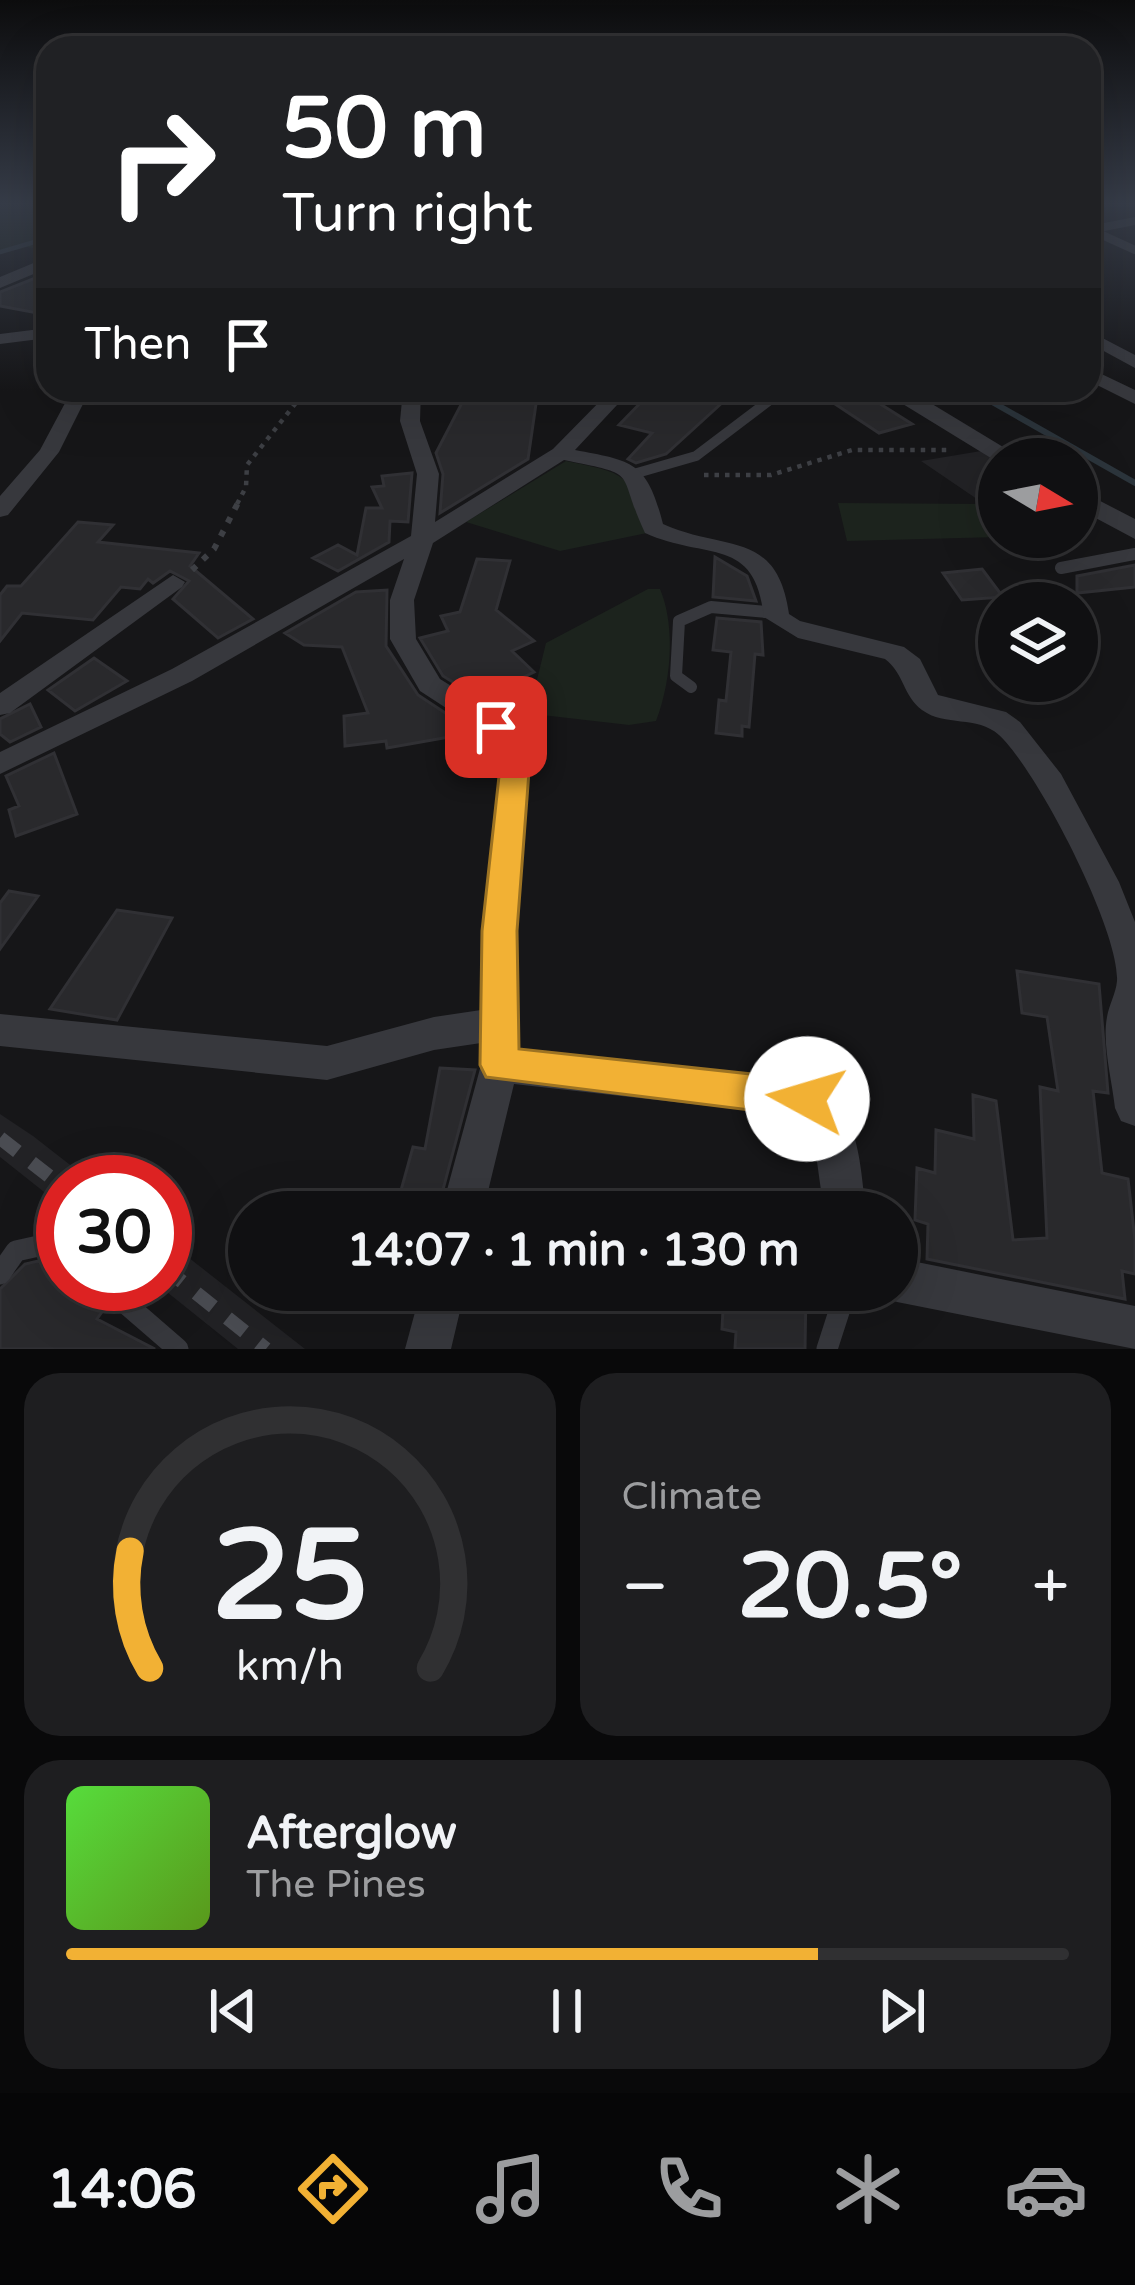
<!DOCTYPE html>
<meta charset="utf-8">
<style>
body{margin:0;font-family:"Varela Round",sans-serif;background:#1e1e20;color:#f1f3f6;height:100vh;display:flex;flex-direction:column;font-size:45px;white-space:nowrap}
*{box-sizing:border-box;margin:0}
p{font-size:39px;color:#9c9d9f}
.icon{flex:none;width:66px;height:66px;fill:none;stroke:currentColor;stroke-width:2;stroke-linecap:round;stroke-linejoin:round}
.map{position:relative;height:1349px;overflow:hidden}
.side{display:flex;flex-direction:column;gap:24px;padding:24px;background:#09090a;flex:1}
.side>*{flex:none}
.guide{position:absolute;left:36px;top:36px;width:1065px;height:366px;border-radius:36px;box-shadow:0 12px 48px #0002,0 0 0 3px #303032;background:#202124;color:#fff;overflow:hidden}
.needle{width:78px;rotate:100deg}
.buttons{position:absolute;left:978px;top:438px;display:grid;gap:24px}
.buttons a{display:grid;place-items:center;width:120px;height:120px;border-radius:50%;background:#101012;box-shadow:0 12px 48px #0002,0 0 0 3px #303032;font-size:60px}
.speed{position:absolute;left:36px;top:1155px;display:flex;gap:24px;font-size:60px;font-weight:700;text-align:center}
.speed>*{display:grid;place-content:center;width:156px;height:156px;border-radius:50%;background:#101012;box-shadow:0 12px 48px #0002,0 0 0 3px #303032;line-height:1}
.speed .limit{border:18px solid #d22;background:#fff;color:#111}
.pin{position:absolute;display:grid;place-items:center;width:102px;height:102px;color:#fff;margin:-51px;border-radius:24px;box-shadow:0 6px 18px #0006}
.me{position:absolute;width:132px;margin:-66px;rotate:276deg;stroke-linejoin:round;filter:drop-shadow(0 0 9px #0008)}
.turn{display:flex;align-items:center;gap:42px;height:252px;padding:0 48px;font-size:54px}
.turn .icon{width:156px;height:156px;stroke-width:2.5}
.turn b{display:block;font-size:84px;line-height:102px}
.then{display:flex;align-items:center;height:114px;padding:0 48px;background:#0003;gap:24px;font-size:45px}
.big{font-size:90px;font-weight:800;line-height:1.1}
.side .tile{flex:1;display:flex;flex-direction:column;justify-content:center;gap:18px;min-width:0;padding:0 42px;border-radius:36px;background:#1e1e20}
.side .dial{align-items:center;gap:0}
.dial svg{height:312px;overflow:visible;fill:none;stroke:#303032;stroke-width:7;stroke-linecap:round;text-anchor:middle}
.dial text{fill:#f1f3f6;stroke:none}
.song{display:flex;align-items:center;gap:36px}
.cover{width:144px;height:144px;border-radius:18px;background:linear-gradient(135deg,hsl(110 70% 55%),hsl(90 70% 35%))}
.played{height:12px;border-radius:6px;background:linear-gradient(90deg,#f2b134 75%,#303032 75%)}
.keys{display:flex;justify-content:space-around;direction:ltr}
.heat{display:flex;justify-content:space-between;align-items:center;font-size:66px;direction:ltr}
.side .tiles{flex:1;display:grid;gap:24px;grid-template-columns:1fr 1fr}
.tile:last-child{grid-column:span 2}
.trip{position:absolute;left:228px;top:1191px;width:690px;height:120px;border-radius:60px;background:#101012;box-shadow:0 12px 48px #0002,0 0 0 3px #303032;font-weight:800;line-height:120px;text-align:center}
.menu{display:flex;height:192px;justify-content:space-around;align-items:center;background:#060607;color:#9c9d9f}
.menu .icon{width:84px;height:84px}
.menu .current{color:#f2b134}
.menu b{font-size:54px;color:#f1f3f6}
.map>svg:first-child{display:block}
.built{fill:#222225}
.green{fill:#1c231d}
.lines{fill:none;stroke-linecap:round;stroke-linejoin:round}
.stream-far1{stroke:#2c353c;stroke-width:4.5}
.stream{stroke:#2c353c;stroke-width:6}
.building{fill:#29292c;stroke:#303034;stroke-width:3}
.path-far1{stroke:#3d3f44;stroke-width:4.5;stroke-dasharray:4.5 6;stroke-linecap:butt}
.path{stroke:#3d3f44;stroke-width:6;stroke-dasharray:6 9;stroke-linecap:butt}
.service-far3{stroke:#37383d;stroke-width:8}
.service-far2{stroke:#37383d;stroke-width:10}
.service-far1{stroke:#37383d;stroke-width:12}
.service{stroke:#37383d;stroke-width:21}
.minor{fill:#37383d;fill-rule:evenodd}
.tertiary{fill:#37383d;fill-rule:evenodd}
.rail{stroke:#4a4c52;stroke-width:14;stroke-dasharray:22 18;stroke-linecap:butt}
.route{fill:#f2b134;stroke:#9d7322;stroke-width:3}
</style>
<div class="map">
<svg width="1135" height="1349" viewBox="0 0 1135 1349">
<rect width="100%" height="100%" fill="#161618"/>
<!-- built -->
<path class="built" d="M981 451 999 462V514L921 461Z
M0 1114 33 1136 92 1182H63V1207L0 1157Z
M165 1239 305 1349H238L157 1284H165Z"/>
<!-- green -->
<path class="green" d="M0 202H48V250L27 247 0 254Z
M566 461C628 474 629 472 647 533L560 551 466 522Z
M838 503 984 504 999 514V537L847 541Z
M648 589H660C676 627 671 682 656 721L629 725 542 715 530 708 546 643Z"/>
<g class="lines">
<!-- stream-far1 -->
<path class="stream-far1" d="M0 252 48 238"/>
<!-- stream -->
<path class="stream" d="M971 390 1135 483"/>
</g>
<!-- building -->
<path class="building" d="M48 273V315L0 306V292Z
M653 390H736L666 454 636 463 628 459 652 433 619 425Z
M814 390H858L912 424 879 433Z
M537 397 528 459 440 513 443 474 436 453 464 399Z
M412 473 408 522 390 521 389 542 338 571 313 558 338 545 357 555 366 508H382L372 487 384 486 382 476Z
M78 522 113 525 98 542 199 553 190 566 253 619 218 638 173 599 189 581 170 571 153 583 148 579 140 589 121 587 93 620 22 613 0 641V595L7 586H21Z
M715 557 747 576 756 601 713 597Z
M477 559 510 561 496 610 534 641 512 651 534 672 524 677 529 682 501 694 514 704 501 712 443 676 420 638 448 631 441 616 460 612Z
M1135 565V587L1077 593V576Z
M982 569 1003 597 962 600 943 573Z
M387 590 386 646 418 695 471 730 450 742 449 737 387 748 386 741 345 746 344 716 368 713 342 647 304 645 285 633 356 592Z
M717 618 761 622 763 655 755 654 749 727 742 726V736L716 733 719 700 726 701 731 652 713 650Z
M94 658 127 681 75 711 48 690Z
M30 704 41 727 10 742 0 734V719Z
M54 753 77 814 16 836 9 810 19 806 6 776Z
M9 891 38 896 0 949V903Z
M117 910 172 918 117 1020 50 1009Z
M1017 971 1099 984 1108 1093 1093 1091 1102 1173 1128 1179 1135 1240V1274L1122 1271 1125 1299 927 1259 928 1224 915 1220 917 1168 935 1173 936 1130 974 1139 973 1095 996 1101 1013 1240 1047 1238 1040 1087 1058 1091 1047 1017 1022 1013Z
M440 1068 475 1070 437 1212H395L413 1147 425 1149Z
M38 1261 63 1274V1284L88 1286 106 1306 97 1319 155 1349H0V1289L25 1264Z
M724 1290H806L805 1349H735L736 1332 722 1329Z"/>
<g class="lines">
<!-- path-far1 -->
<path class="path-far1" d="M704 475H771L852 450H951
M237 504 246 487 247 465 306 390"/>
<!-- path -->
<path class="path" d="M192 570 214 549 239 501"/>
<!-- service-far3 -->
<path class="service-far3" d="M1091 230 1135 250"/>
<!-- service-far2 -->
<path class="service-far2" d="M637 473 696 456 783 390"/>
<!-- service-far1 -->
<path class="service-far1" d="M1061 568 1135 554
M691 687 676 676 679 621 711 607 777 613"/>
<!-- service -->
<path class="service" d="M0 1274 16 1251 43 1245 63 1254
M103 1284 178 1349
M827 1349 846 1290"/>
<!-- minor -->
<path class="minor" d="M1135 217V225L1089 234V226Z
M48 257V268L0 288V277Z
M48 328V338L0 344V334Z
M1089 331 1135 355V368L1089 343Z
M1089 368 1135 390V404L1089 381Z
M72 390H90L59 452 8 515 0 517V496L40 450Z
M403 390H421L420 421 439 474 435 522 553 449 611 390H631L575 450C634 461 647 462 663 524 725 552 777 529 789 614L800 621 904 647 920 659 938 695 1006 712 1020 722 1061 774 1119 882 1135 922V1126L1121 1121 1115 1108C1112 1080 1102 1044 1107 1017 1109 1005 1116 993 1117 981 1120 931 1037 770 999 735 977 715 945 727 922 710 903 696 904 673 885 659L798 638 764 617C755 535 707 561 645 533 615 469 643 476 564 460L433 543 414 600 416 639 440 679 506 720 530 758 516 931 519 1050 807 1081C860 1101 860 1164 866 1212H824L813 1133 799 1116 514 1084 483 1212H441L481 1065V1043L434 1050 327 1080 0 1046V1014L327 1046 434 1017 481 1010 482 931 500 758 486 734 420 691 390 639V600L404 559 192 681 0 774V752L172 669 411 536 417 474 400 421Z
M173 575 185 582 182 587 10 713 0 715V693Z
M897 1258 1135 1306V1349L897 1302 881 1296 879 1290H897Z
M421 1290H465L451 1349H405Z"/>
<!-- tertiary -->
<path class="tertiary" d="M880 390H909L1023 459H999V463Z
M1077 489 1135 519V539L1077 508Z"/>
<!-- rail -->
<path class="rail" d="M0 1138 63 1187
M165 1268 266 1349"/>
</g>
<!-- sky -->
<linearGradient id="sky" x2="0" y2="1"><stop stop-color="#0c0c0d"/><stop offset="0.52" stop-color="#363c48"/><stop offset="1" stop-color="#363c48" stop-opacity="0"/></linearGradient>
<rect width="1135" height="391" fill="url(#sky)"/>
<!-- route -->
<path class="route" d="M496 717 506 720 530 758 517 931 519 1049 807 1080 821 1086 827 1099 821 1112 807 1117 486 1077 480 1065 482 931 501 758 482 727Z"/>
</svg>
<div class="buttons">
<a><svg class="needle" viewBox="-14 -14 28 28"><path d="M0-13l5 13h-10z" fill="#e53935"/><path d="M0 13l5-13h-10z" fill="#9c9d9f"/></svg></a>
<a><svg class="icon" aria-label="layers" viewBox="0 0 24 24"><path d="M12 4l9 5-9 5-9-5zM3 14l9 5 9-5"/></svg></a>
</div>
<div class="speed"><div class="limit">30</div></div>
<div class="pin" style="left:496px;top:727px;background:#d93025"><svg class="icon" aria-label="arrive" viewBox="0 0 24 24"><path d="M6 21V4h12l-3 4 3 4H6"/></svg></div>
<svg class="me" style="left:807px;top:1099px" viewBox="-20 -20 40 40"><circle r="19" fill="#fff"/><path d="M0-13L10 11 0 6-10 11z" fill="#f2b134"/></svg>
<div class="trip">14:07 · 1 min · 130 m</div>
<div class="guide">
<div class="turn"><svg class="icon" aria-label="right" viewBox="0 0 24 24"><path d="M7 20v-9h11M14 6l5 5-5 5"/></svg><div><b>50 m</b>Turn right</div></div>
<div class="then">Then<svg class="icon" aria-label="arrive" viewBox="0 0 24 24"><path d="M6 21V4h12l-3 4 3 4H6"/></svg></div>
</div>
</div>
<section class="side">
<div class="tiles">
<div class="tile dial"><svg viewBox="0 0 100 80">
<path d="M14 69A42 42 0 1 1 86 69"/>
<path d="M14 69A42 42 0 0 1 9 39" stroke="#f2b134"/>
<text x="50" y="56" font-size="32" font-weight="700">25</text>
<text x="50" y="72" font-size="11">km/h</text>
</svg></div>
<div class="tile"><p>Climate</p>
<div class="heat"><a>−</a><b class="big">20.5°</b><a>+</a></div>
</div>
<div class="tile">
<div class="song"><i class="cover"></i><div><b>Afterglow</b><p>The Pines</p></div></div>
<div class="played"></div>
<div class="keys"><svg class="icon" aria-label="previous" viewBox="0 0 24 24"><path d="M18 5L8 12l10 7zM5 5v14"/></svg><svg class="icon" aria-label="pause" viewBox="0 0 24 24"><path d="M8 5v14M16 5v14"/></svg><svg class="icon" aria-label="next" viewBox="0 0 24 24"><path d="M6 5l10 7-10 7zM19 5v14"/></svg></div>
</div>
</div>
</section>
<nav class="menu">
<b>14:06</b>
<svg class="icon current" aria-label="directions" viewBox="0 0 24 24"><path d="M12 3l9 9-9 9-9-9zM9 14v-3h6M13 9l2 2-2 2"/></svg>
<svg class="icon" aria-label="music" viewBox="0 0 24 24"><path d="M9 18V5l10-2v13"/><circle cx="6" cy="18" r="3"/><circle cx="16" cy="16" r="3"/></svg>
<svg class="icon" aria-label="phone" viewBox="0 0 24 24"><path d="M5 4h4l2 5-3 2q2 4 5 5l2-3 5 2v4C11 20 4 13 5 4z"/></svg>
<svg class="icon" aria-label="climate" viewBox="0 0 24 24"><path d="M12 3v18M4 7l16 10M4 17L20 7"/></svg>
<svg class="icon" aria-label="car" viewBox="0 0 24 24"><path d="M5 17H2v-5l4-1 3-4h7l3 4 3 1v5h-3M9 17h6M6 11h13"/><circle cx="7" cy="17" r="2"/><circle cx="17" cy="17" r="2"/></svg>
</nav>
